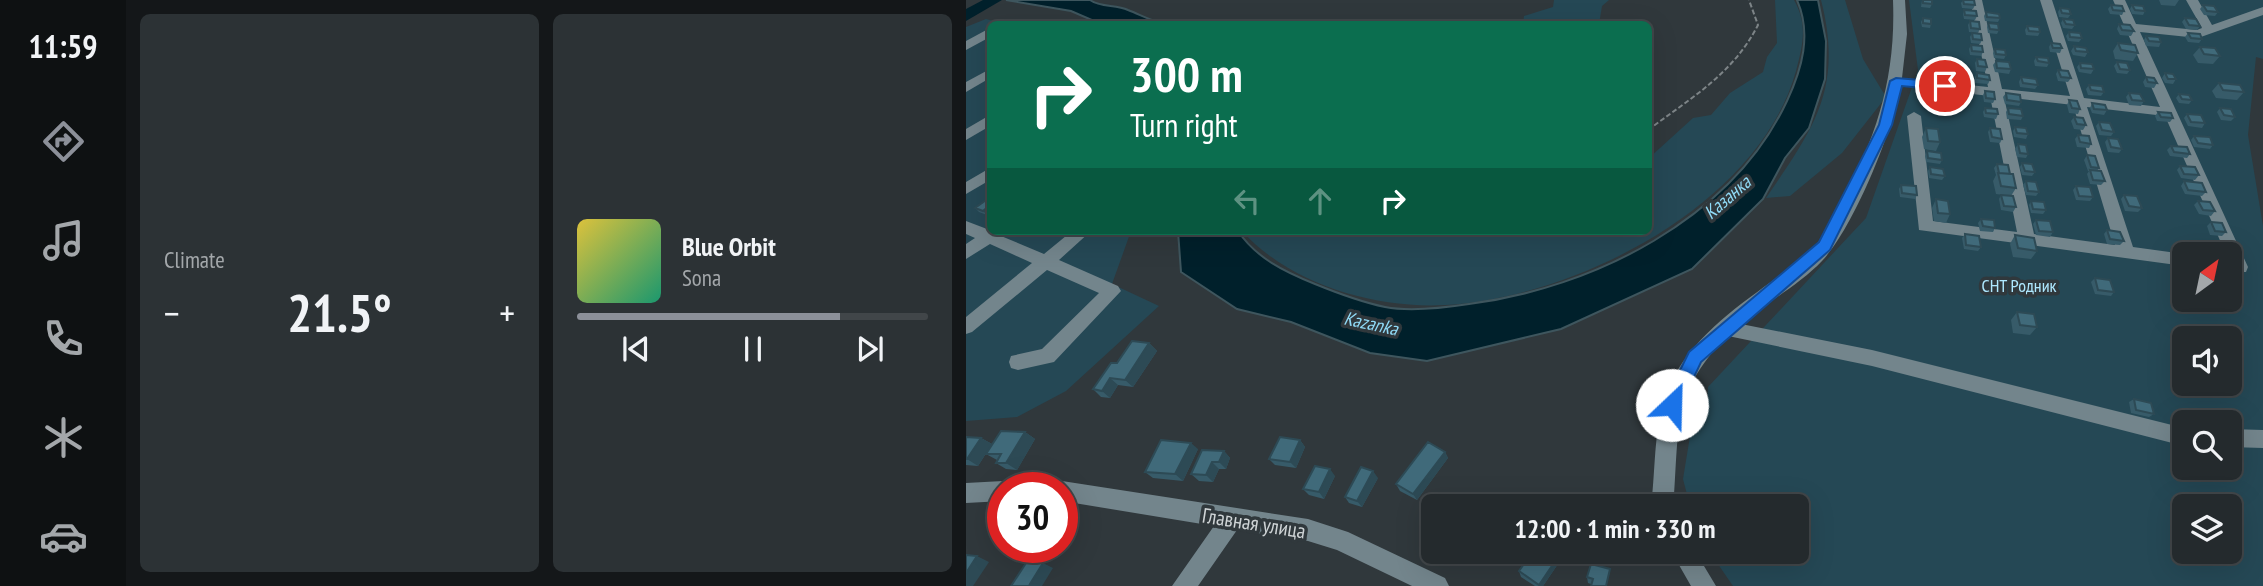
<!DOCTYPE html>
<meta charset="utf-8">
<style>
body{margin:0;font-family:"PT Sans Narrow",sans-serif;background:#2c3235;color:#f1f3f6;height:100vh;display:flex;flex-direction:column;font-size:26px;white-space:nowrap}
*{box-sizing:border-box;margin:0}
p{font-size:23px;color:#a3a7aa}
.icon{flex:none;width:38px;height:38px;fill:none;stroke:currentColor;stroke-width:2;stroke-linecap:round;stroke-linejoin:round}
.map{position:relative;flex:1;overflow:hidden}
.drawer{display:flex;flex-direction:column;gap:14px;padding:14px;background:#141719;width:840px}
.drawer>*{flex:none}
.top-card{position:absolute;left:21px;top:21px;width:665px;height:214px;border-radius:10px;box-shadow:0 7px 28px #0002,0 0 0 2px #414649;background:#0b6e4f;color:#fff;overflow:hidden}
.needle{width:46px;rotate:33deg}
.buttons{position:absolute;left:1206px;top:242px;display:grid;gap:14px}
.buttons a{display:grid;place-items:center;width:70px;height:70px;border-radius:10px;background:#242a2d;box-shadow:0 7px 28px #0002,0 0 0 2px #414649;font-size:35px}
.speed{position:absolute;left:21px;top:472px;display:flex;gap:14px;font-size:35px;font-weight:700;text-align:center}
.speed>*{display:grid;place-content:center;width:91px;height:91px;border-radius:50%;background:#242a2d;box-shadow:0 7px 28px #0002,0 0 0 2px #414649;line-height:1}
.speed .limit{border:10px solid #d22;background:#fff;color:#111}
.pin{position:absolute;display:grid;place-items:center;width:60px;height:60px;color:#fff;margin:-30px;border:4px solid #fff;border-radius:50%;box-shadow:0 2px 7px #0007}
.me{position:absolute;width:77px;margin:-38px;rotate:24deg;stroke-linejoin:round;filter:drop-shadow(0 0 5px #0008)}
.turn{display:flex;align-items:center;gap:24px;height:147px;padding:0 28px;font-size:32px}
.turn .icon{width:91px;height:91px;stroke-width:2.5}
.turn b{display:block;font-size:49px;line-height:60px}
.lanes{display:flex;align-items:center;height:66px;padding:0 28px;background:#0003;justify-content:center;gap:35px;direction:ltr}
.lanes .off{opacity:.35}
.big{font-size:52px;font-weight:700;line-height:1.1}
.drawer .tile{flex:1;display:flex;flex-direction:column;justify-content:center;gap:10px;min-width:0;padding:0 24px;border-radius:10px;background:#2c3235}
.song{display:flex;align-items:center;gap:21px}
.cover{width:84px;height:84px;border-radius:10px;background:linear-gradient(135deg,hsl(50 70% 55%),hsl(160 70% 35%))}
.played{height:7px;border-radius:4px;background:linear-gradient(90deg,#8c9099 75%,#414649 75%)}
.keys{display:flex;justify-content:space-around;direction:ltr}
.heat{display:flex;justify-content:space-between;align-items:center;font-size:38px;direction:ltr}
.drawer .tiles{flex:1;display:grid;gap:14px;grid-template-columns:repeat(2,1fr)}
.trip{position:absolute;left:455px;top:494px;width:388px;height:70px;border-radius:10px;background:#242a2d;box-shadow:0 7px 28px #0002,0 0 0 2px #414649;font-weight:700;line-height:70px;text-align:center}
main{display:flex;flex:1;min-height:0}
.dock{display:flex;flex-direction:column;width:126px;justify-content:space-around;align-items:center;background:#0e1112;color:#a3a7aa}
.dock .icon{width:49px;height:49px}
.dock .active{color:#8c9099}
.dock b{font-size:32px;color:#f1f3f6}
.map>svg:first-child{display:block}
.green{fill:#254855;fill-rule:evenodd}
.water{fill:#00202b;stroke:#3e565e;stroke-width:2}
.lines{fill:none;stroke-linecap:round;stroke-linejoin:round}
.river{fill:#00202b;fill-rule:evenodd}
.path{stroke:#7d8487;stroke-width:2;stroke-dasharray:5 2.5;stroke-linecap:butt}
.minor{fill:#73858c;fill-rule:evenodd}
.wall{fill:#375b69}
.shaded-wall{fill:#2d4a55}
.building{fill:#406a7a;stroke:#2d4a55;stroke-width:2}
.route{fill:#1a73e8;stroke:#114b97;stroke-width:2}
.labels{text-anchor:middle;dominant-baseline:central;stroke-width:7;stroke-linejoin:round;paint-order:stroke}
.park-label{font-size:18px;fill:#aee8ff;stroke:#30383c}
.water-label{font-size:19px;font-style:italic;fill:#90daf6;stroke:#30383c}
.near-street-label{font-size:21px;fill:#cfd4d6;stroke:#30383c}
</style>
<main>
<nav class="dock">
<b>11:59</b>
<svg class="icon active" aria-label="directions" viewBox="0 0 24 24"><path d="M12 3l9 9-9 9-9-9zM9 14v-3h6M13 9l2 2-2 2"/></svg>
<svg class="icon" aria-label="music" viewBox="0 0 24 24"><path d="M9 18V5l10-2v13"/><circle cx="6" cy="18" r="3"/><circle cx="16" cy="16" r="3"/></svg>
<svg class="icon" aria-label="phone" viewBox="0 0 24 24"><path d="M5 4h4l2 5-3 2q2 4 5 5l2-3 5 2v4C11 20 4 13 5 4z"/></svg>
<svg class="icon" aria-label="climate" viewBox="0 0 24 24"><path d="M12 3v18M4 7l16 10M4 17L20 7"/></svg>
<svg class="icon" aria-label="car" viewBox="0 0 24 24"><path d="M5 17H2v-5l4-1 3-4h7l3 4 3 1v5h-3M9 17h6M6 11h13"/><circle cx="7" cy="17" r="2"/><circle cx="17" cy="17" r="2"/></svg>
</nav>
<section class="drawer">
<div class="tiles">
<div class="tile"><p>Climate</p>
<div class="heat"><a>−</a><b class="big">21.5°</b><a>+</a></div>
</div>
<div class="tile">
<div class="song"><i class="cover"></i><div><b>Blue Orbit</b><p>Sona</p></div></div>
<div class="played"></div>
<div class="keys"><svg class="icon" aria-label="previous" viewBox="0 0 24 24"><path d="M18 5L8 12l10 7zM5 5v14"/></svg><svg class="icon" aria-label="pause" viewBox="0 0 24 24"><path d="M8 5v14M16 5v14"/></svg><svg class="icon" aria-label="next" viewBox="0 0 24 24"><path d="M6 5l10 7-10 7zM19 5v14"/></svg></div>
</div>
</div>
</section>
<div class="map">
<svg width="1297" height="586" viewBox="0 0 1297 586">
<rect width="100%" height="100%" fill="#30383c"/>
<!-- green -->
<path class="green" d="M588 0H643L636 6 633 24H557L558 16 587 7Z
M809 0H828C842 25 837 44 830 71 793 205 610 298 479 305 408 309 324 284 276 231H418L421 234 434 231H682L683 158 727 118 745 115 764 93 797 72 801 57 811 43Z
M855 0H879L897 59 920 97 876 153 824 196 800 198C847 129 878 89 855 0Z
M943 0H1297V59L1290 57 1282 135 1297 226V586H767L743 551H831V506H724L717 479 726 424 741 409 742 387 900 218 952 70ZM1218 254H1264V299H1218ZM1218 338H1264V383H1218ZM1218 422H1264V467H1218ZM1218 506H1264V551H1218Z
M20 19 39 24H24V231H165L146 284 193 306 100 391 51 417 0 421V27Z"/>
<!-- water -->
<path class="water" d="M40 0H124C135 8 150 4 162 10 175 15 185 21 199 24H135L105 11Z
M831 0H852L860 41 859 79 843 128 819 158 797 199 726 269 595 329 461 361 404 353 325 322 271 309 215 272 212 231H272C290 258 319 272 349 284 371 293 395 302 419 307 445 312 477 308 503 304 627 288 766 219 821 101 836 69 846 34 831 0Z"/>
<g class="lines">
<!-- river -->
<path class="river" d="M17 0H36L0 21V9Z"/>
<!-- path -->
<path class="path" d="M682 130C725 98 767 74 792 25L783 0"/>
<!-- minor -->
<path class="minor" d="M927 0H939L941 34 936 78 1022 87 1004 0H1016L1036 89 1104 96 1074 0H1086L1118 98 1194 107 1147 0H1159L1170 24 1231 30 1236 28 1220 0H1232L1246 25 1297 7V15L1232 38 1174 32 1282 267 1280 272H1264V254H1260L1199 116 1121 107 1167 247 1218 254V266L953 230 941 116 948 112 955 116 967 221 1051 232 1024 96 935 86C926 132 888 227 856 261 833 285 801 302 775 324L906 350 1218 428V446L906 366 762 336C707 389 713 428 708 498L710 506H688L686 498C690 459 688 413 707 378 737 323 792 294 839 256 856 242 865 222 875 203 911 136 930 77 927 0ZM1038 97 1107 105 1149 245 1068 234Z
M24 28V37L0 50V41Z
M24 69V78L0 92V82Z
M24 115V126L0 140V129Z
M24 168V180L0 194V182Z
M0 221 21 229 24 227V231H38L35 236 78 254 106 231H125L93 260 152 286 155 291 88 362 52 370 45 368 43 362 45 356 76 349 133 293 81 270 6 332 0 334V317L66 263 24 244 0 259V244L9 238 0 234Z
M1264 429 1297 430V448L1264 447Z
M37 481 45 484 46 488H37V501L0 503V483Z
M96 481 342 519 382 532 479 578 483 586H446L371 550 342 541 271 530 232 586H206L248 526 96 501V488H87L88 484Z
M705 551H729L750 586H725Z"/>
</g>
<!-- wall -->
<path class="wall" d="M956 0H966V4L964 8 955 7Z
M997 0H1008L1009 5 1007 9 996 8 995 3Z
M1193 0H1213L1209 6 1195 5Z
M1145 5 1158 11 1156 15 1144 14 1142 9Z
M1166 5 1179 11 1177 15 1166 14 1164 9Z
M1237 5 1252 12 1249 16 1238 15 1234 9Z
M1094 8 1105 14 1102 18 1093 17 1092 12Z
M998 10 1011 16 1009 20 998 19 997 14Z
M1020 12 1034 18 1032 22 1019 21 1018 16Z
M957 18 965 24 964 28 956 27 955 22Z
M1219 18 1234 26 1231 30 1220 29 1216 22Z
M1097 19 1109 25 1106 29 1097 28 1095 23Z
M1004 21 1014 29 1012 33 1003 32 1002 25Z
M1022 23 1033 30 1031 34 1022 33 1021 27Z
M1153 24 1168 31 1165 36 1154 35 1151 29Z
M1061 26 1074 32 1072 36 1060 35 1059 30Z
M1103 32 1116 38 1113 42 1102 41 1100 36Z
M1006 33 1016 40 1014 44 1005 43 1004 37Z
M1222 33 1236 39 1233 43 1222 42 1219 37Z
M1180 36 1195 42 1193 47 1180 46 1178 40Z
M1085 43 1096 48 1094 53 1084 52 1083 47Z
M1152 43 1172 53 1167 61 1149 59 1147 51Z
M1005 45 1017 52 1015 56 1004 55 1003 49Z
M1108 46 1122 52 1119 57 1107 55 1105 51Z
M1234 47 1254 56 1247 64 1232 63 1227 55Z
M1029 49 1040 55 1038 59 1028 58 1027 53Z
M1070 57 1083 63 1081 67 1069 66 1068 61Z
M1011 59 1021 67 1019 72 1010 71 1009 63Z
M1030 61 1045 69 1043 74 1029 72 1027 65Z
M1151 62 1164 70 1161 74 1151 73 1148 66Z
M1114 63 1128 69 1125 74 1113 72 1111 67Z
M967 69 977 76 975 80 966 79 965 73Z
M1092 70 1105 78 1102 82 1092 81 1090 74Z
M1011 73 1024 80 1022 84 1009 83V77Z
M1199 73 1210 79 1207 84 1199 83 1196 78Z
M1055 77 1072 85 1069 89 1054 87 1053 82Z
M1180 77 1191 83 1188 88 1179 87 1177 82Z
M952 83 966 92 965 96 952 95 951 88Z
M1253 83 1278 92 1271 100 1250 98 1246 91Z
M1123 85 1138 92 1135 96 1122 95 1120 89Z
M1019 91 1029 99 1027 103 1018 102 1017 95Z
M1040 93 1055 102 1053 106 1039 104 1037 97Z
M1163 93 1178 101 1175 106 1163 105 1160 97Z
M1213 94 1226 100 1223 104 1213 103 1210 98Z
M1103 100 1114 109 1112 114 1103 113 1101 105Z
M1126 103 1141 110 1138 115 1126 113 1124 108Z
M1019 108 1032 114 1030 119 1018 117 1017 112Z
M1042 108 1057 116 1055 120 1041 119 1040 112Z
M1254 108 1269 117 1265 121 1255 120 1251 112Z
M1192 112 1207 118 1204 122 1191 121 1189 116Z
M1221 114 1239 123 1236 128 1222 126 1218 118Z
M1108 117 1120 125 1117 130 1108 129 1105 121Z
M1133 122 1148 132 1145 136 1133 135 1130 126Z
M1049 127 1062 134 1060 139 1048 137 1047 131Z
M960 128 974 142 970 151 958 149 956 137Z
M1024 128 1036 139 1034 143 1024 142 1022 132Z
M1112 135 1125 144 1123 148 1111 147 1109 139Z
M1228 136 1247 145 1244 149 1228 147 1225 140Z
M1142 138 1156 149 1153 153 1142 152 1139 142Z
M1052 144 1062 154 1060 158 1051 157 1049 149Z
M1205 146 1224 154 1221 158 1204 156 1201 150Z
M961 151 976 160 974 164 960 162 959 156Z
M1121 155 1133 168 1131 171 1139 181 1135 185 1124 184 1121 174 1123 171H1122L1118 160Z
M1056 163 1069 172 1066 176 1056 175 1054 167Z
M1031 164 1044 174 1050 188 1045 196 1030 194 1027 181 1030 175 1028 168Z
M1214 166 1233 175 1229 180 1215 178 1211 170Z
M964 167 979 176 976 180 963 178 962 171Z
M1060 181 1073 192 1070 196 1060 195 1057 185Z
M1218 181 1240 192 1236 196 1219 194 1215 186Z
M935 185 951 195 949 199 934 197 933 189Z
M1110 186 1127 197 1124 201 1110 200 1107 190Z
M1035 195 1050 207 1047 212 1035 210 1033 199Z
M1158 195 1176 208 1172 212 1159 211 1155 199Z
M23 198 21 215 13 212 9 208Z
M970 199 984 214 980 223 968 221 966 208Z
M1065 201 1080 210 1077 214 1065 213 1063 205Z
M1232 201 1249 211 1245 216 1233 214 1228 205Z
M1015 219 1029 228 1027 232 1014 231 1012 223Z
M1070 220 1087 232 1084 237 1070 235 1067 224Z
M1245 222 1260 232 1256 236 1244 235 1241 226Z
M1141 230 1158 241 1154 245 1141 244 1138 234Z
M999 234 1015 247 1012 251 998 249 996 238Z
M1049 235 1071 251 1065 259 1047 257 1044 244Z
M1226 246 1240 254H1223L1222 250Z
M1129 278 1148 292 1145 296 1129 294 1125 282Z
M1051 312 1071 327 1064 335 1047 333 1045 320Z
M183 343 191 351 167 387 152 385 144 398 135 397 127 389 151 363Z
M1168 399 1188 414 1183 417 1165 413 1163 402Z
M59 432 69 439 51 470 40 469 30 463 31 460 20 454Z
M0 437 15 438 26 444 12 466 0 465Z
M334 440 339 447 330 468 309 465 303 459Z
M232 449 217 481 187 478 179 472Z
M258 451 264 458 260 469H253L247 482 233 481 225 474Z
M479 452 482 458 451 500 434 491 430 484Z
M369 476 358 499 343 495 337 489Z
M412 478 396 507 383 503 379 497Z
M467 515V539L461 537 458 531Z
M682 551H693L689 564 680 561Z
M598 555 577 586H569L555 577 553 571Z
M644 569V574L625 584 622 583 621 577Z"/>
<!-- shaded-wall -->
<path class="shaded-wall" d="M24 205V212L21 215 17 211Z
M183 343 191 351 167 387 159 380Z
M144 378 152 385 144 398 136 391Z
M59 432 69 439 51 470 40 463Z
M15 438 26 444 12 466 1 459Z
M334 440 339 447 330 468 324 462Z
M225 443 232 449 217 481 209 474Z
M258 451 264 458 260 469 253 462Z
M479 452 482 458 451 500 447 494Z
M246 462 253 469 247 482 240 475Z
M364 469 369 476 358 499 353 492Z
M407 471 412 478 396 507 391 501Z
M596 551H597L598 555 577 586H573V585Z
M11 556 23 562 7 586H0V573Z
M77 563 87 568 76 586H69L64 584Z"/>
<!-- building -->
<path class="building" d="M957 0H966V4L957 3Z
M997 0H1008L1009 5 998 4Z
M1145 5 1156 6 1158 11 1147 10Z
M1166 5 1177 6 1179 11 1169 10Z
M1237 5 1248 6 1252 12 1241 11Z
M1094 8 1103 9 1105 14 1096 13Z
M998 10 1010 11 1011 16 999 15Z
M1020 12 1033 14 1034 18 1021 17Z
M957 18 965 19V24L957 23Z
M1219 18 1230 19 1234 26 1223 25Z
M1097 19 1107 20 1109 25 1100 24Z
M1004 21 1013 22 1014 29 1005 28Z
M1022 23 1032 24 1033 30 1024 29Z
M1153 24 1164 25 1168 31 1156 30Z
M1061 26 1073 27 1074 32 1063 31Z
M1103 32 1114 33 1116 38 1104 37Z
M1006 33 1015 34 1016 40 1007 39Z
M1222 33 1234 34 1236 39 1225 38Z
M1180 36 1193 37 1195 42 1183 41Z
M1085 43 1094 44 1096 48H1087Z
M1152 43 1169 45 1172 53 1155 50Z
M1005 45 1016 46 1017 52 1006 51Z
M1108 46 1120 48 1122 52 1110 51Z
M1234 47 1249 48 1254 56 1238 54Z
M1029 49 1039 50 1040 55 1030 54Z
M1070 57 1082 58 1083 63 1072 61Z
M1011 59 1019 60 1021 67 1012 66Z
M1030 61 1043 62 1045 69 1031 68Z
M1151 62 1161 63 1164 70 1154 69Z
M1114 63 1126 64 1128 69 1115 68Z
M967 69 976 70 977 76 968 75Z
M1092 70 1102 71 1105 78 1095 77Z
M1011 73 1023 75 1024 80 1011 78Z
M1199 73 1207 74 1210 79H1202Z
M1055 77 1070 79 1072 85 1057 83Z
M1180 77 1188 78 1191 83 1182 82Z
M952 83 965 85 966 92 953 90Z
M1253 83 1274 85 1278 92 1257 90Z
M1123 85 1136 86 1138 92 1125 90Z
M1019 91 1028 92 1029 99 1020 98Z
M1040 93 1054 95 1055 102 1041 100Z
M1163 93 1174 94 1178 101 1166 100Z
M1213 94 1223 95 1226 100 1216 99Z
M1103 100 1111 101 1114 109 1106 108Z
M1126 103 1139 105 1141 110 1128 109Z
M1019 108 1031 109 1032 114 1020 113Z
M1042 108 1055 109 1057 116 1043 114Z
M1254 108 1265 109 1269 117 1258 115Z
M1192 112 1205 113 1207 118 1195 117Z
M1221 114 1235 115 1239 123 1225 122Z
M1108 117 1117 118 1120 125 1111 124Z
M1133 122 1144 123 1148 132 1136 130Z
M1049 127 1060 128 1062 134 1051 133Z
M960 128 972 129 974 142 962 141Z
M1024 128 1034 129 1036 139 1026 137Z
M1112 135 1123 136 1125 144 1114 142Z
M1228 136 1244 137 1247 145 1232 143Z
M1142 138 1152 139 1156 149 1145 147Z
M1052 144 1060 145 1062 154 1054 153Z
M1205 146 1221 147 1224 154 1208 152Z
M961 151 975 153 976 160 962 158Z
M1121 155 1129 156 1133 168 1125 167Z
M1056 163 1066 164 1069 172 1059 171Z
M1031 164 1042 165 1044 174 1033 173Z
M1214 166 1229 167 1233 175 1218 174Z
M964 167 977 169 979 176 965 174Z
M1124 170 1135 171 1139 181 1127 180Z
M1032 173 1047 174 1050 188 1035 186Z
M1060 181 1070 182 1073 192 1062 191Z
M1218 181 1236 183 1240 192 1222 190Z
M935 185 950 186 951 195 936 193Z
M1110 186 1124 187 1127 197 1113 196Z
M1035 195 1047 196 1050 207 1038 206Z
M1158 195 1171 196 1176 208 1163 206Z
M23 198H24V205L17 211 9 208Z
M970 199 982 201 984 214 972 213Z
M1065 201 1078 202 1080 210 1067 209Z
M1232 201 1244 202 1249 211 1237 210Z
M1015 219 1028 220 1029 228 1017 226Z
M1070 220 1084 221 1087 232 1073 231Z
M1245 222 1256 223 1260 232 1249 231Z
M1141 230 1154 232 1158 241 1144 239Z
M999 234 1013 236 1015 247 1000 245Z
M1049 235 1068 238 1071 251 1052 248Z
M1226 246 1237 248 1240 254H1229Z
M1129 278 1144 280 1148 292 1132 290Z
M1051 312 1068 314 1071 327 1054 325Z
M166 341 183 343 159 380 144 378 136 391 127 389 145 363H151Z
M1168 399 1185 403 1188 414 1170 410Z
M35 431 59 432 40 463H30L35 454H20Z
M0 437 15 438 1 459H0Z
M314 437 334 440 324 462 303 459Z
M195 440 225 443 209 474 179 472Z
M462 442 479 452 447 494 430 484Z
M236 450 258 451 253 462H246L240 475 225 474Z
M349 466 364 469 353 492 337 489Z
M395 467 407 471 391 501 379 497Z
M536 499 547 506H532Z
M466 515H467V535L458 531Z
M567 551H596L573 585 553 571Z
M682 551H692L691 556 681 553Z
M0 555 11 556 0 573Z
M62 560 77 563 64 584 72 585 71 586H45Z
M625 564 644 569 640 586H625L627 579 621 577Z"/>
<!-- route -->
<path class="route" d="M930 78 979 82 985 86 979 90 936 86 926 125 864 250 735 362 712 411H700L697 405 723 352 853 242 913 125 924 81Z"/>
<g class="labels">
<!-- park labels -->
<g class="park-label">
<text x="1053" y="285">СНТ Родник</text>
</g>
<!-- water labels -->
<g class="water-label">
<text transform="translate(761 197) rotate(-41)">Казанка</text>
<text transform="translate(405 323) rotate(12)">Kazanka</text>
</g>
<!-- near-street labels -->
<g class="near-street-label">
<text transform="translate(288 523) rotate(9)">Главная улица</text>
</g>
</g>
</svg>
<div class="buttons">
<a><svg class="needle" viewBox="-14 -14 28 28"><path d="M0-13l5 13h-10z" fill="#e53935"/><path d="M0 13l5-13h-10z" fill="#a3a7aa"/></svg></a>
<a><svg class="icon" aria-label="sound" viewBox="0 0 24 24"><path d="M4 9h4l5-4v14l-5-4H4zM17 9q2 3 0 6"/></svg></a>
<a><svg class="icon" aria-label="search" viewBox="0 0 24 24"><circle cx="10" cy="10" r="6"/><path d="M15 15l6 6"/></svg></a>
<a><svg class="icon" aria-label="layers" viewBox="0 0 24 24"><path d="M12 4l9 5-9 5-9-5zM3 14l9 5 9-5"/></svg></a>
</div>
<div class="speed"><div class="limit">30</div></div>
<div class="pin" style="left:979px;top:86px;background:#d93025"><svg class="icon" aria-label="arrive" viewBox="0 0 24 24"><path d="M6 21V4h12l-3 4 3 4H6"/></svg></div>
<svg class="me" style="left:706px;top:405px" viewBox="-20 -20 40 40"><circle r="19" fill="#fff"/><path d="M0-13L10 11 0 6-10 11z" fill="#1a73e8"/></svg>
<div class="trip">12:00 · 1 min · 330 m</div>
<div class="top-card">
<div class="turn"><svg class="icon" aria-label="right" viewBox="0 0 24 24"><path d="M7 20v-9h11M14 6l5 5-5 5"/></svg><div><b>300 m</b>Turn right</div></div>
<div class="lanes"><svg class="icon off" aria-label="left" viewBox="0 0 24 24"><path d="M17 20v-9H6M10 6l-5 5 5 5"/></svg><svg class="icon off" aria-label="ahead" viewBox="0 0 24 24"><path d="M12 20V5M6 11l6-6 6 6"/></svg><svg class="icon" aria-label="right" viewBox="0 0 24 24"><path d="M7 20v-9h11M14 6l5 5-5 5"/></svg></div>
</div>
</div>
</main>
